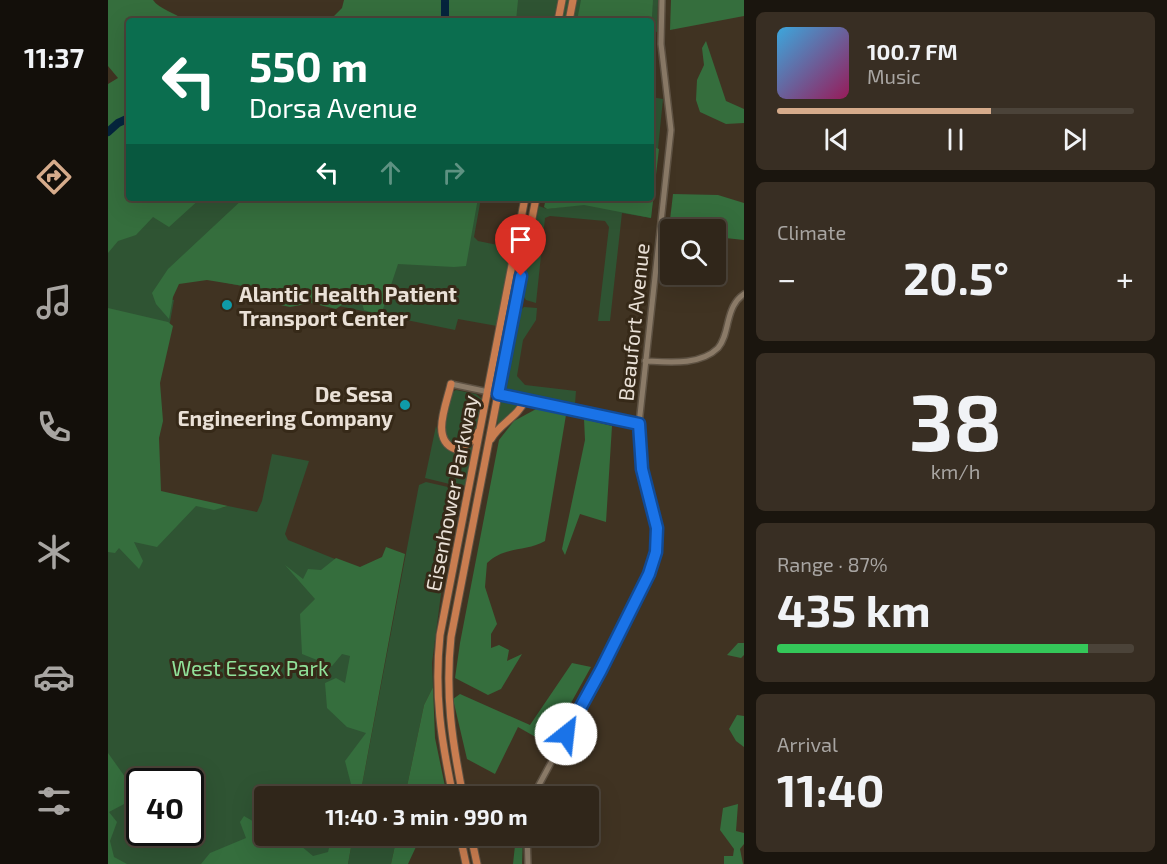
<!DOCTYPE html>
<meta charset="utf-8">
<style>
body{margin:0;font-family:"Exo 2",sans-serif;background:#382e23;color:#f1f3f6;height:100vh;display:flex;flex-direction:column;font-size:22px;white-space:nowrap}
*{box-sizing:border-box;margin:0}
p{font-size:20px;color:#a8a5a2}
.icon{flex:none;width:33px;height:33px;fill:none;stroke:currentColor;stroke-width:2;stroke-linecap:round;stroke-linejoin:round}
.map{position:relative;flex:1;overflow:hidden}
.sheet{display:flex;flex-direction:column;gap:12px;padding:12px;background:#1a150e;width:423px}
.sheet>*{flex:none}
.banner{position:absolute;left:18px;top:18px;width:528px;height:183px;border-radius:6px;box-shadow:0 6px 24px #0002,0 0 0 2px #4b4339;background:#0b6e4f;color:#fff;overflow:hidden}
.fabs{position:absolute;left:552px;top:219px;display:grid;gap:12px}
.fabs a{display:grid;place-items:center;width:66px;height:66px;border-radius:6px;background:#30261a;box-shadow:0 6px 24px #0002,0 0 0 2px #4b4339;font-size:30px}
.speed{position:absolute;left:18px;top:768px;display:flex;gap:12px;font-size:30px;font-weight:700;text-align:center}
.speed>*{display:grid;place-content:center;width:78px;height:78px;border-radius:50%;background:#30261a;box-shadow:0 6px 24px #0002,0 0 0 2px #4b4339;line-height:1}
.speed .limit{border:3px solid #111;border-radius:9px;background:#fff;color:#111}
.pin{position:absolute;display:grid;place-items:center;width:51px;height:51px;color:#fff;margin:-62px -26px;border-radius:50% 50% 50% 0;rotate:-45deg;box-shadow:0 0 6px #0007}
.pin .icon{rotate:45deg}
.me{position:absolute;width:66px;margin:-33px;rotate:29deg;stroke-linejoin:round;filter:drop-shadow(0 0 4px #0008)}
.turn{display:flex;align-items:center;gap:21px;height:126px;padding:0 24px;font-size:27px}
.turn .icon{width:78px;height:78px;stroke-width:2.5}
.turn b{display:block;font-size:42px;line-height:51px}
.lanes{display:flex;align-items:center;height:57px;padding:0 24px;background:#0003;justify-content:center;gap:30px;direction:ltr}
.lanes .off{opacity:.35}
.big{font-size:45px;font-weight:700;line-height:1.1}
.sheet .tile{flex:1;display:flex;flex-direction:column;justify-content:center;gap:9px;min-width:0;padding:0 21px;border-radius:9px;background:#382e23}
.sheet .dial{align-items:center;gap:0}
.dial b{font-size:78px;line-height:1}
.song{display:flex;align-items:center;gap:18px}
.cover{width:72px;height:72px;border-radius:9px;background:linear-gradient(135deg,hsl(200 70% 55%),hsl(330 70% 35%))}
.played{height:6px;border-radius:3px;background:linear-gradient(90deg,#d6ab8b 60%,#4b4339 60%)}
.keys{display:flex;justify-content:space-around;direction:ltr}
.heat{display:flex;justify-content:space-between;align-items:center;font-size:33px;direction:ltr}
.charge{height:9px;border-radius:4px;background:linear-gradient(90deg,#34c759 87%,#4b4339 0)}
.trip{position:absolute;left:146px;top:786px;width:345px;height:60px;border-radius:6px;background:#30261a;box-shadow:0 6px 24px #0002,0 0 0 2px #4b4339;font-weight:700;line-height:60px;text-align:center}
main{display:flex;flex:1;min-height:0}
.tabs{display:flex;flex-direction:column;width:108px;justify-content:space-around;align-items:center;background:#130f0a;color:#a8a5a2}
.tabs .icon{width:42px;height:42px}
.tabs .active{color:#d6ab8b}
.tabs b{font-size:27px;color:#f1f3f6}
.map>svg:first-child{display:block}
.green{fill:#2f5433;fill-rule:evenodd}
.forest{fill:#356e3d}
.lines{fill:none;stroke-linecap:round;stroke-linejoin:round}
.river{stroke:#05243d;stroke-width:8}
.tertiary-casing{stroke:#5e5243;stroke-width:8}
.primary-casing{stroke:#5e5243;stroke-width:9}
.tertiary{stroke:#8b7b68;stroke-width:5}
.primary{stroke:#c97d50;stroke-width:7}
.route-casing{stroke:#114b97;stroke-width:15}
.route{stroke:#1a73e8;stroke-width:10}
.culture-dot{fill:#0f9aa8;stroke:#362918;stroke-width:2}
.labels{text-anchor:middle;dominant-baseline:central;stroke-width:6;stroke-linejoin:round;paint-order:stroke}
.poi-label{font-size:21px;font-weight:bold;fill:#eae1d7;stroke:#362918;text-anchor:start}
.street-label{font-size:21px;fill:#eae1d7;stroke:#362918}
.park-label{font-size:21px;fill:#90e199;stroke:#362918}
</style>
<main>
<nav class="tabs">
<b>11:37</b>
<svg class="icon active" aria-label="directions" viewBox="0 0 24 24"><path d="M12 3l9 9-9 9-9-9zM9 14v-3h6M13 9l2 2-2 2"/></svg>
<svg class="icon" aria-label="music" viewBox="0 0 24 24"><path d="M9 18V5l10-2v13"/><circle cx="6" cy="18" r="3"/><circle cx="16" cy="16" r="3"/></svg>
<svg class="icon" aria-label="phone" viewBox="0 0 24 24"><path d="M5 4h4l2 5-3 2q2 4 5 5l2-3 5 2v4C11 20 4 13 5 4z"/></svg>
<svg class="icon" aria-label="climate" viewBox="0 0 24 24"><path d="M12 3v18M4 7l16 10M4 17L20 7"/></svg>
<svg class="icon" aria-label="car" viewBox="0 0 24 24"><path d="M5 17H2v-5l4-1 3-4h7l3 4 3 1v5h-3M9 17h6M6 11h13"/><circle cx="7" cy="17" r="2"/><circle cx="17" cy="17" r="2"/></svg>
<svg class="icon" aria-label="filters" viewBox="0 0 24 24"><path d="M4 7h16M4 17h16"/><circle cx="9" cy="7" r="2"/><circle cx="15" cy="17" r="2"/></svg>
</nav>
<div class="map">
<svg width="636" height="864" viewBox="0 0 636 864">
<rect width="100%" height="100%" fill="#403322"/>
<!-- green -->
<path class="green" d="M345 0H550L549 32 543 31V21H347Z
M543 97 555 99 543 218 514 213 502 321H490L501 227 497 221 442 216 437 218 428 303 418 300 414 294 431 206 439 209 468 205 428 198H543Z
M0 139 21 198H373L366 237 370 241 405 248 389 326 350 319 347 330 76 274 54 298 66 300 44 421 53 424 43 492 114 508 120 506 149 512 154 501 164 454 201 461 177 534 180 540 227 559 290 581 250 796H156V836H243L238 864H0ZM32 782H82V832H32Z
M416 307 429 308 428 320 415 340 409 376 417 385 468 391 467 404 399 390 395 384 411 312Z
M348 390 368 394 374 399C371 418 369 445 345 445 330 431 339 412 343 393Z
M392 400 409 403 408 410 389 426Z
M328 426C332 440 335 447 349 452L364 446 358 484 354 487 317 478Z
M318 482 353 490 334 586 324 663 325 687 316 705 297 796H252L311 485Z
M245 836H289L283 864H240Z"/>
<!-- forest -->
<path class="forest" d="M0 0H45C51 9 68 13 77 21H21V198H93L61 227 45 217 28 235 10 241 0 253V84L10 78 0 66Z
M236 0H410L408 21H221L234 8Z
M473 0H545L543 32V21H469Z
M563 0H636V16L562 30Z
M598 41 618 101 636 109V123L618 124 592 112 588 100 589 80 596 65 594 48Z
M543 146 551 149 543 218 476 205 439 209 436 207 438 198H543Z
M565 194 610 195 636 203V240L608 237V230L578 229 579 221 562 220Z
M136 198H370L358 266 346 267 290 264 273 315 256 310 251 293 228 309 203 303 182 307 163 303 161 290 99 280 71 284 65 297 61 319 48 304 44 293 60 269Z
M0 308 60 322 65 326 52 383 55 421 51 438 53 491 120 506 106 510 88 506 49 547 26 542 35 561 31 569 11 548 7 553 0 552Z
M430 408 458 415 437 541C418 552 396 546 379 563L377 587 389 624 383 634V648L391 645 401 650 399 661 414 654 393 689 380 695 347 678 352 643 391 440 406 421Z
M476 419 504 426 498 522 472 514 457 555 454 549 477 440Z
M278 547 297 554 252 796H240L244 788 237 761 258 733 239 727 219 708 217 683 228 678 237 683 242 656 234 654 224 666 194 654 192 614 207 599 177 565 195 579 200 569 213 570 228 558 252 567 274 557Z
M630 643H636V655L633 658 619 655Z
M464 663 483 667 440 744 410 727 387 774 359 759 345 699 352 694 422 725Z
M325 687 327 738 339 796H297L316 705Z
M629 715 636 716V747L628 741 621 729Z
M0 753 25 788 18 803 1 812 9 822 2 841 6 857 19 864H0Z
M630 804 628 831 636 833V844L632 849 635 864H616V856H625L626 849 612 830 615 808Z
M136 816 153 826 156 825V836H192L193 846 205 856 220 852 224 836H245L240 864H93L102 853 138 838 132 822Z
M289 836H313L300 864H283Z
M408 836H415L414 864H405Z"/>
<g class="lines">
<!-- river -->
<path class="river" d="M337 0V21
M0 132 10 123 21 118"/>
<defs>
<path id="tertiary" d="M537 361C559 362 592 366 610 348 616 341 618 331 620 322 623 310 626 301 636 294
M343 384 531 424
M425 796 493 670 545 563 549 540V528L534 469 531 424 563 130 553 44 554 0
M419 836 420 864"/>
<path id="primary" d="M450 21 454 0
M461 21 465 0
M343 384C339 403 322 440 347 449 359 446 365 441 371 431
M383 439C392 423 410 417 417 400
M345 796C333 739 326 694 332 635L417 198
M355 796C344 741 337 694 343 637L428 198
M352 836 358 864
M363 836 369 864"/>
</defs>
<!-- tertiary casing -->
<use href="#tertiary" class="tertiary-casing"/>
<!-- primary casing -->
<use href="#primary" class="primary-casing"/>
<!-- tertiary -->
<use href="#tertiary" class="tertiary"/>
<!-- primary -->
<use href="#primary" class="primary"/>
</g>
<g class="lines">
<defs>
<path id="route" d="M413 276 390 394 531 424 534 469 549 528 548 552 541 574 493 670 458 734"/>
</defs>
<!-- route casing -->
<use href="#route" class="route-casing"/>
<!-- route -->
<use href="#route" class="route"/>
</g>
<!-- markers -->
<g class="culture-dot">
<circle cx="119" cy="305" r="6"/>
<circle cx="297" cy="405" r="6"/>
</g>
<g class="labels">
<!-- poi labels -->
<g class="poi-label">
<text x="131" y="293">Alantic Health Patient<tspan x="131" dy="24">Transport Center</tspan></text>
<text x="285" y="393" text-anchor="end">De Sesa<tspan x="285" dy="24">Engineering Company</tspan></text>
</g>
<!-- street labels -->
<g class="street-label">
<text transform="translate(525 322) rotate(-84)">Beaufort Avenue</text>
<text transform="translate(343 493) rotate(-79)">Eisenhower Parkway</text>
</g>
<!-- park labels -->
<g class="park-label">
<text x="142" y="667">West Essex Park</text>
</g>
</g>
</svg>
<div class="fabs">
<a><svg class="icon" aria-label="search" viewBox="0 0 24 24"><circle cx="10" cy="10" r="6"/><path d="M15 15l6 6"/></svg></a>
</div>
<div class="speed"><div class="limit">40</div></div>
<div class="pin" style="left:413px;top:276px;background:#d93025"><svg class="icon" aria-label="arrive" viewBox="0 0 24 24"><path d="M6 21V4h12l-3 4 3 4H6"/></svg></div>
<svg class="me" style="left:458px;top:734px" viewBox="-20 -20 40 40"><circle r="19" fill="#fff"/><path d="M0-13L10 11 0 6-10 11z" fill="#1a73e8"/></svg>
<div class="trip">11:40 · 3 min · 990 m</div>
<div class="banner">
<div class="turn"><svg class="icon" aria-label="left" viewBox="0 0 24 24"><path d="M17 20v-9H6M10 6l-5 5 5 5"/></svg><div><b>550 m</b>Dorsa Avenue</div></div>
<div class="lanes"><svg class="icon" aria-label="left" viewBox="0 0 24 24"><path d="M17 20v-9H6M10 6l-5 5 5 5"/></svg><svg class="icon off" aria-label="ahead" viewBox="0 0 24 24"><path d="M12 20V5M6 11l6-6 6 6"/></svg><svg class="icon off" aria-label="right" viewBox="0 0 24 24"><path d="M7 20v-9h11M14 6l5 5-5 5"/></svg></div>
</div>
</div>
<section class="sheet">
<div class="tile">
<div class="song"><i class="cover"></i><div><b>100.7 FM</b><p>Music</p></div></div>
<div class="played"></div>
<div class="keys"><svg class="icon" aria-label="previous" viewBox="0 0 24 24"><path d="M18 5L8 12l10 7zM5 5v14"/></svg><svg class="icon" aria-label="pause" viewBox="0 0 24 24"><path d="M8 5v14M16 5v14"/></svg><svg class="icon" aria-label="next" viewBox="0 0 24 24"><path d="M6 5l10 7-10 7zM19 5v14"/></svg></div>
</div>
<div class="tile"><p>Climate</p>
<div class="heat"><a>−</a><b class="big">20.5°</b><a>+</a></div>
</div>
<div class="tile dial"><b>38</b><p>km/h</p></div>
<div class="tile"><p>Range · 87%</p><b class="big">435 km</b><div class="charge"></div></div>
<div class="tile"><p>Arrival</p><b class="big">11:40</b></div>
</section>
</main>
